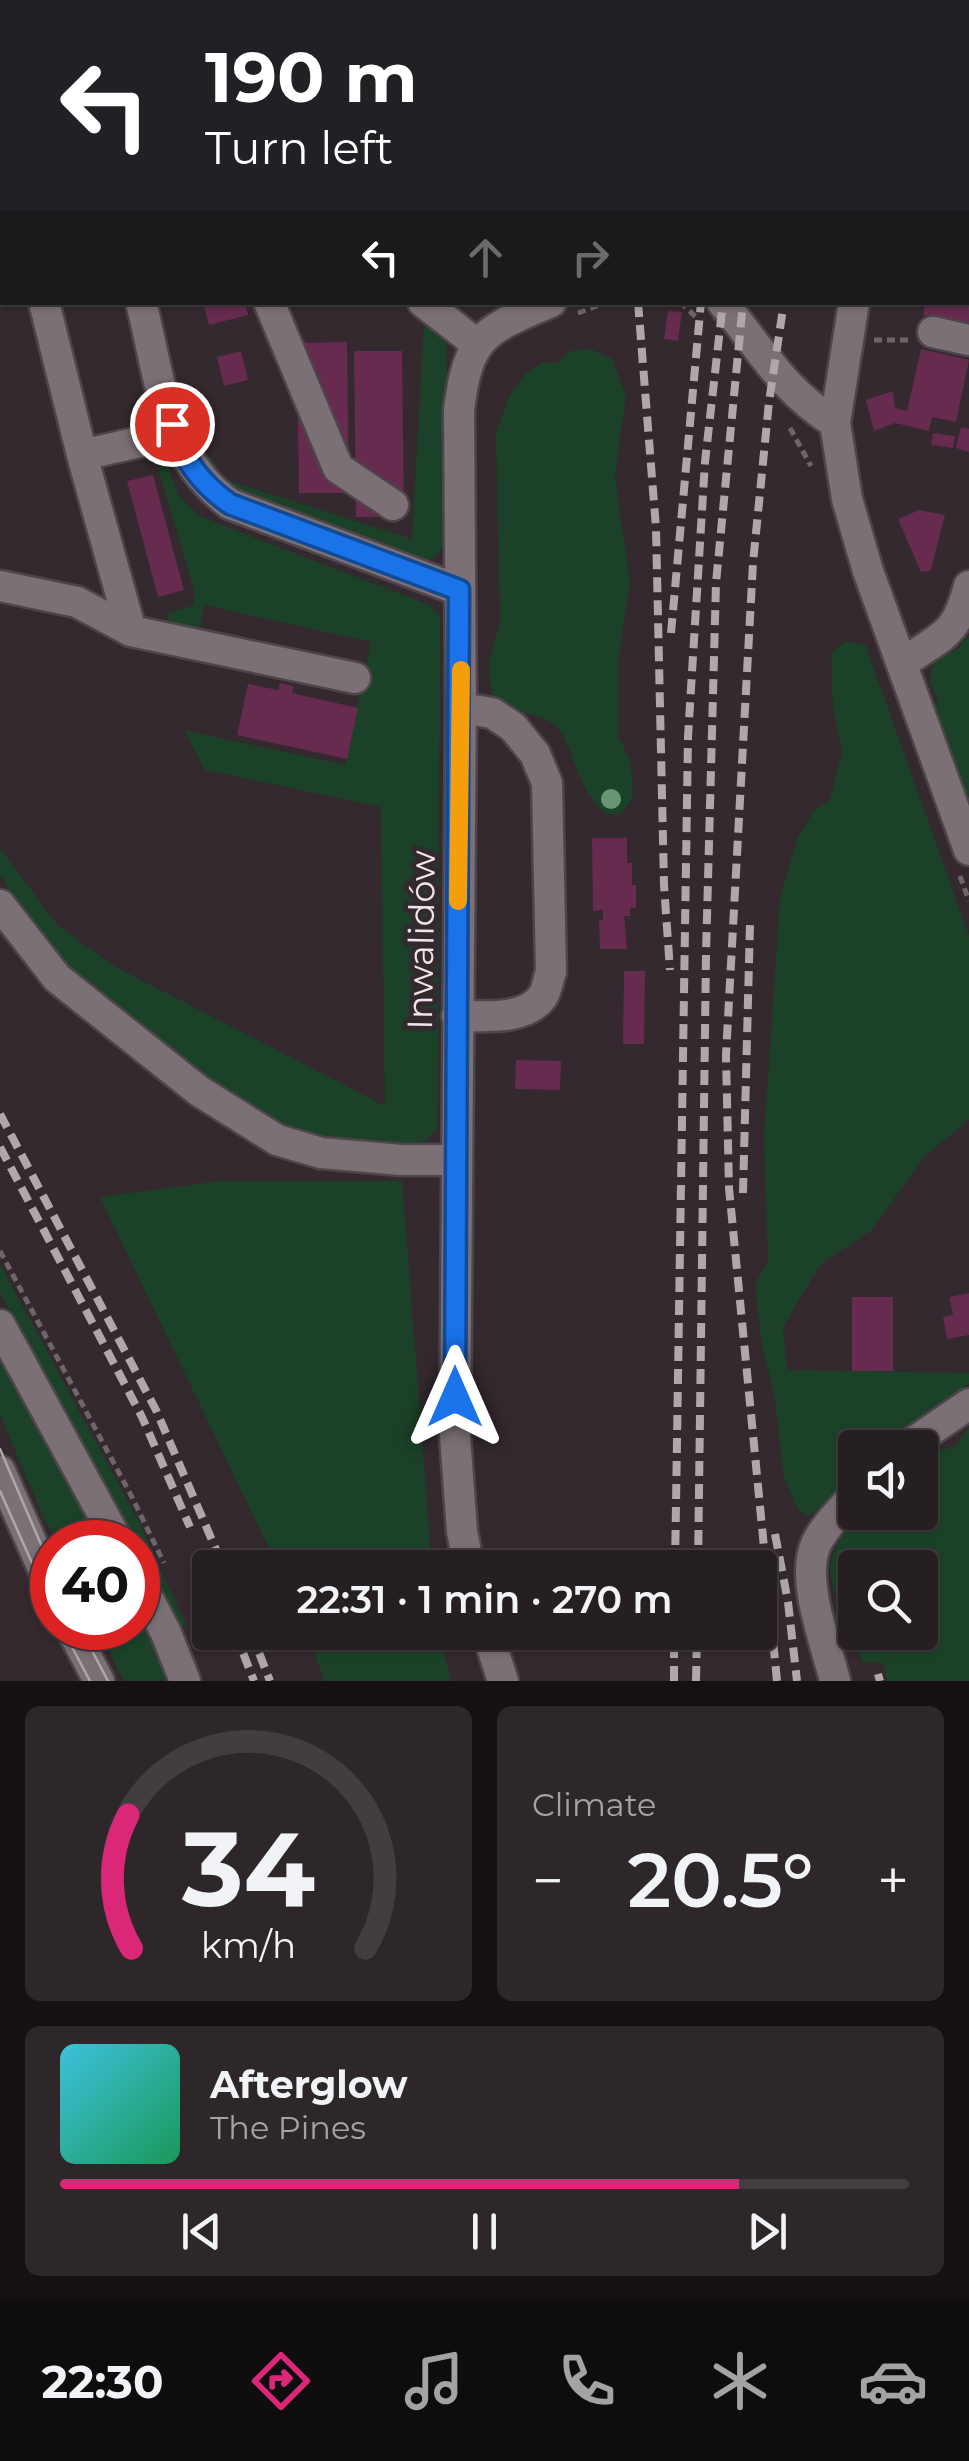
<!DOCTYPE html>
<meta charset="utf-8">
<style>
body{margin:0;font-family:Montserrat,sans-serif;background:#2e272a;color:#f1f3f6;height:100vh;display:flex;flex-direction:column;font-size:38px;white-space:nowrap}
*{box-sizing:border-box;margin:0}
p{font-size:32px;color:#a4a2a5}
.icon{flex:none;width:55px;height:55px;fill:none;stroke:currentColor;stroke-width:2;stroke-linecap:round;stroke-linejoin:round}
.map{position:relative;height:1681px;overflow:hidden}
.panel{display:flex;flex-direction:column;gap:25px;padding:25px;background:#151113;flex:1}
.panel>*{flex:none}
.banner{position:absolute;left:0px;top:0px;width:970px;height:305px;box-shadow:0 2px 8px #0004,0 0 0 2px #423d40;background:#202124;color:#fff;overflow:hidden}
.buttons{position:absolute;left:838px;top:1430px;display:grid;gap:20px}
.buttons a{display:grid;place-items:center;width:100px;height:100px;border-radius:10px;background:#261f22;box-shadow:0 2px 8px #0004,0 0 0 2px #423d40;font-size:50px}
.speed{position:absolute;left:30px;top:1520px;display:flex;gap:20px;font-size:50px;font-weight:700;text-align:center}
.speed>*{display:grid;place-content:center;width:130px;height:130px;border-radius:50%;background:#261f22;box-shadow:0 2px 8px #0004,0 0 0 2px #423d40;line-height:1}
.speed .limit{border:15px solid #d22;background:#fff;color:#111}
.pin{position:absolute;display:grid;place-items:center;width:85px;height:85px;color:#fff;margin:-42px;border:5px solid #fff;border-radius:50%;box-shadow:0 2px 10px #0007}
.me{position:absolute;width:110px;margin:-55px;rotate:0deg;stroke-linejoin:round;filter:drop-shadow(0 0 8px #0008)}
.turn{display:flex;align-items:center;gap:35px;height:210px;padding:0 40px;font-size:45px}
.turn .icon{width:130px;height:130px;stroke-width:2.5}
.turn b{display:block;font-size:70px;line-height:85px}
.lanes{display:flex;align-items:center;height:95px;padding:0 40px;background:#0003;justify-content:center;gap:50px;direction:ltr}
.lanes .off{opacity:.35}
.big{font-size:75px;font-weight:600;line-height:1.1}
.panel .tile{flex:1;display:flex;flex-direction:column;justify-content:center;gap:15px;min-width:0;padding:0 35px;border-radius:15px;background:#2e272a}
.panel .dial{align-items:center;gap:0}
.dial svg{height:260px;overflow:visible;fill:none;stroke:#423d40;stroke-width:7;stroke-linecap:round;text-anchor:middle}
.dial text{fill:#f1f3f6;stroke:none}
.song{display:flex;align-items:center;gap:30px}
.cover{width:120px;height:120px;border-radius:15px;background:linear-gradient(135deg,hsl(190 70% 55%),hsl(150 70% 35%))}
.played{height:10px;border-radius:5px;background:linear-gradient(90deg,#db2777 80%,#423d40 80%)}
.keys{display:flex;justify-content:space-around;direction:ltr}
.heat{display:flex;justify-content:space-between;align-items:center;font-size:55px;direction:ltr}
.panel .tiles{flex:1;display:grid;gap:25px;grid-template-columns:1fr 1fr}
.tile:last-child{grid-column:span 2}
.trip{position:absolute;left:192px;top:1550px;width:585px;height:100px;border-radius:10px;background:#261f22;box-shadow:0 2px 8px #0004,0 0 0 2px #423d40;font-weight:600;line-height:100px;text-align:center}
.menu{display:flex;height:160px;justify-content:space-around;align-items:center;background:#0f0c0e;color:#a4a2a5}
.menu .icon{width:70px;height:70px}
.menu .current{color:#db2777}
.menu b{font-size:45px;color:#f1f3f6}
.map>svg:first-child{display:block}
.green{fill:#1b4228;fill-rule:evenodd}
.building{fill:#662b4f}
.lines{fill:none;stroke-linecap:round;stroke-linejoin:round}
.minor-casing{stroke:#4d454a;stroke-width:35}
.path{stroke:#6e656a;stroke-width:5;stroke-dasharray:8 5;stroke-linecap:butt}
.minor{stroke:#7b7076;stroke-width:30}
.tram{stroke:#afa8ab;stroke-width:2.5}
.rail{stroke:#afa8ab;stroke-width:8;stroke-dasharray:15 8;stroke-linecap:butt}
.tree{fill:#689573}
.route-casing{stroke:#114b97;stroke-width:25}
.route{stroke:#1a73e8;stroke-width:18}
.slow{stroke:#f59e0b;stroke-width:18}
.labels{text-anchor:middle;dominant-baseline:central;stroke-width:10;stroke-linejoin:round;paint-order:stroke}
.street-label{font-size:35px;fill:#ede7ea;stroke:#33292e}
</style>
<div class="map">
<svg width="969" height="1681" viewBox="0 0 969 1681">
<rect width="100%" height="100%" fill="#33292e"/>
<!-- green -->
<path class="green" d="M424 320 443 334 447 350 448 536 439 553 424 564 237 495 207 466 211 456 223 479 412 539Z
M591 349 612 359 626 395 615 477 630 582 618 662V735L631 764 633 798 621 814H605C598 806 590 797 585 788 563 743 571 714 508 712L493 697 490 681 489 661 500 623 496 433 510 395 524 375 542 363H557L570 351Z
M156 461 167 464 179 496 201 517 429 605 440 616 438 1127 426 1141 407 1146 339 1145 283 1127 212 1082 89 985 51 947 25 917 0 875V848L57 925 114 966 385 1106 381 807 205 770 184 730 345 765 371 642 204 605 199 629 170 624 167 613 194 605V590Z
M969 635V803L933 705 938 702 930 681 932 663 958 648Z
M845 642 865 644 969 936V1119L922 1159 873 1229 821 1264 783 1327 787 1370 969 1373V1384L875 1447 855 1448V1470L822 1507 809 1516 798 1510 784 1476 774 1394 761 1341 755 1284 768 1260 764 1139 780 898 797 839 814 810 830 800 842 752 833 707 831 653Z
M220 1181H402L432 1567H278L100 1197Z
M0 1264 138 1520 186 1625 182 1627 50 1391 0 1292Z
M0 1355 101 1542H59L44 1519 0 1414Z
M969 1427V1681H887L882 1662H862C853 1631 827 1594 831 1562 834 1546 849 1526 858 1513L920 1512V1455L955 1446ZM855 1568H920V1632H855Z
M138 1612 169 1681H124L97 1628H138Z
M308 1633H439L451 1681H324Z"/>
<!-- building -->
<path class="building" d="M203 302H245L248 315 209 325Z
M926 302H969V325L923 315Z
M668 311 682 312 678 341 664 339Z
M347 342 349 493H299L297 343Z
M921 349 969 360 956 422 932 417 929 431 895 423 874 431 866 400 893 391 895 408 907 411Z
M241 351 248 380 224 386 217 357Z
M354 351H402L404 517H356Z
M961 427 969 429V452L956 448Z
M933 433 955 436 953 448 931 445Z
M153 475 184 590 158 597 127 481Z
M919 510 945 515 931 570 921 572 898 519Z
M280 683 294 686 292 693 358 708 347 759 237 735 248 684 278 690Z
M592 838H627V863H632V885H636V908H630V916H624L627 949H600L599 920H603V910L593 911Z
M624 971H645L644 1044H623Z
M516 1060 561 1061 560 1090 515 1089Z
M969 1293V1335L947 1339 943 1317 953 1315 949 1297Z
M852 1297H893V1371H852Z"/>
<g class="lines">
<defs>
<path id="minor" d="M64 0 65 2
M405 0V2
M652 0 653 2
M951 2 953 0
M0 131 2 140
M44 302 82 455
M141 302C160 377 164 456 230 504L459 590
M269 302 338 468 393 505
M423 302 478 345
M722 302C761 349 782 390 835 423
M854 302 835 423 847 499 868 571 969 850
M933 332 969 340
M175 434 82 455 131 631 355 678
M0 586 77 602 131 631
M902 664C942 634 955 639 969 586
M0 905 57 978 199 1091 277 1140 321 1153 401 1160H456
M457 1016C483 1016 526 1021 543 996 547 990 548 979 551 972L547 783 535 754 513 727 492 713 461 708
M0 1325 118 1542
M905 1448 969 1404
M0 1471 52 1589
M469 1568 462 1531 455 1436 461 708 459 410C468 335 485 330 551 302
M138 1579 166 1633 185 1681
M71 1628 99 1681
M487 1632 503 1681
M835 1681C826 1643 800 1580 816 1544 825 1525 842 1510 855 1494"/>
</defs>
<!-- minor casing -->
<use href="#minor" class="minor-casing"/>
<!-- path -->
<path class="path" d="M680 302 696 317
M578 313 608 302
M874 340H908
M790 428 811 466
M960 876 969 901
M0 1251 132 1497 164 1563"/>
<!-- minor -->
<use href="#minor" class="minor"/>
<!-- tram -->
<path class="tram" d="M0 1449 52 1570
M0 1491 52 1608
M62 1628 90 1681
M80 1628 108 1681"/>
<!-- rail -->
<path class="rail" d="M579 0V2
M747 2V0
M773 2 774 0
M792 2V0
M839 2V0
M638 302 656 528 664 885 670 970
M671 633 701 302
M0 1114 156 1410 224 1568
M0 1147 142 1417 190 1527
M743 1193 750 923
M775 1534 788 1602 797 1681
M675 1568 688 737 705 462 723 302
M698 1568 706 954 716 583 743 302
M235 1632 254 1681
M251 1632 270 1681
M878 1674 880 1681
M674 1681V1632
M696 1681 697 1632
M777 1681 729 1188 726 1055 753 563 769 402 784 302"/>
</g>
<!-- trees -->
<circle class="tree" cx="611" cy="799" r="10"/>
<g class="lines">
<defs>
<path id="route" d="M172 424C183 459 200 483 230 504L459 590 455 1397"/>
</defs>
<!-- route casing -->
<use href="#route" class="route-casing"/>
<!-- route -->
<use href="#route" class="route"/>
<!-- slow -->
<path class="slow" d="M458 901 461 670"/>
</g>
<g class="labels">
<!-- street labels -->
<g class="street-label">
<text transform="translate(421 940) rotate(-89)">Inwalidów</text>
</g>
</g>
</svg>
<div class="buttons">
<a><svg class="icon" aria-label="sound" viewBox="0 0 24 24"><path d="M4 9h4l5-4v14l-5-4H4zM17 9q2 3 0 6"/></svg></a>
<a><svg class="icon" aria-label="search" viewBox="0 0 24 24"><circle cx="10" cy="10" r="6"/><path d="M15 15l6 6"/></svg></a>
</div>
<div class="speed"><div class="limit">40</div></div>
<div class="pin" style="left:172px;top:424px;background:#d93025"><svg class="icon" aria-label="arrive" viewBox="0 0 24 24"><path d="M6 21V4h12l-3 4 3 4H6"/></svg></div>
<svg class="me" style="left:455px;top:1397px" viewBox="-20 -20 40 40"><path d="M0-17L14 15 0 8-14 15z" fill="#1a73e8" stroke="#fff" stroke-width="4"/></svg>
<div class="trip">22:31 · 1 min · 270 m</div>
<div class="banner">
<div class="turn"><svg class="icon" aria-label="left" viewBox="0 0 24 24"><path d="M17 20v-9H6M10 6l-5 5 5 5"/></svg><div><b>190 m</b>Turn left</div></div>
<div class="lanes"><svg class="icon" aria-label="left" viewBox="0 0 24 24"><path d="M17 20v-9H6M10 6l-5 5 5 5"/></svg><svg class="icon off" aria-label="ahead" viewBox="0 0 24 24"><path d="M12 20V5M6 11l6-6 6 6"/></svg><svg class="icon off" aria-label="right" viewBox="0 0 24 24"><path d="M7 20v-9h11M14 6l5 5-5 5"/></svg></div>
</div>
</div>
<section class="panel">
<div class="tiles">
<div class="tile dial"><svg viewBox="0 0 100 80">
<path d="M14 69A42 42 0 1 1 86 69"/>
<path d="M14 69A42 42 0 0 1 13 28" stroke="#db2777"/>
<text x="50" y="56" font-size="32" font-weight="700">34</text>
<text x="50" y="72" font-size="11">km/h</text>
</svg></div>
<div class="tile"><p>Climate</p>
<div class="heat"><a>−</a><b class="big">20.5°</b><a>+</a></div>
</div>
<div class="tile">
<div class="song"><i class="cover"></i><div><b>Afterglow</b><p>The Pines</p></div></div>
<div class="played"></div>
<div class="keys"><svg class="icon" aria-label="previous" viewBox="0 0 24 24"><path d="M18 5L8 12l10 7zM5 5v14"/></svg><svg class="icon" aria-label="pause" viewBox="0 0 24 24"><path d="M8 5v14M16 5v14"/></svg><svg class="icon" aria-label="next" viewBox="0 0 24 24"><path d="M6 5l10 7-10 7zM19 5v14"/></svg></div>
</div>
</div>
</section>
<nav class="menu">
<b>22:30</b>
<svg class="icon current" aria-label="directions" viewBox="0 0 24 24"><path d="M12 3l9 9-9 9-9-9zM9 14v-3h6M13 9l2 2-2 2"/></svg>
<svg class="icon" aria-label="music" viewBox="0 0 24 24"><path d="M9 18V5l10-2v13"/><circle cx="6" cy="18" r="3"/><circle cx="16" cy="16" r="3"/></svg>
<svg class="icon" aria-label="phone" viewBox="0 0 24 24"><path d="M5 4h4l2 5-3 2q2 4 5 5l2-3 5 2v4C11 20 4 13 5 4z"/></svg>
<svg class="icon" aria-label="climate" viewBox="0 0 24 24"><path d="M12 3v18M4 7l16 10M4 17L20 7"/></svg>
<svg class="icon" aria-label="car" viewBox="0 0 24 24"><path d="M5 17H2v-5l4-1 3-4h7l3 4 3 1v5h-3M9 17h6M6 11h13"/><circle cx="7" cy="17" r="2"/><circle cx="17" cy="17" r="2"/></svg>
</nav>
